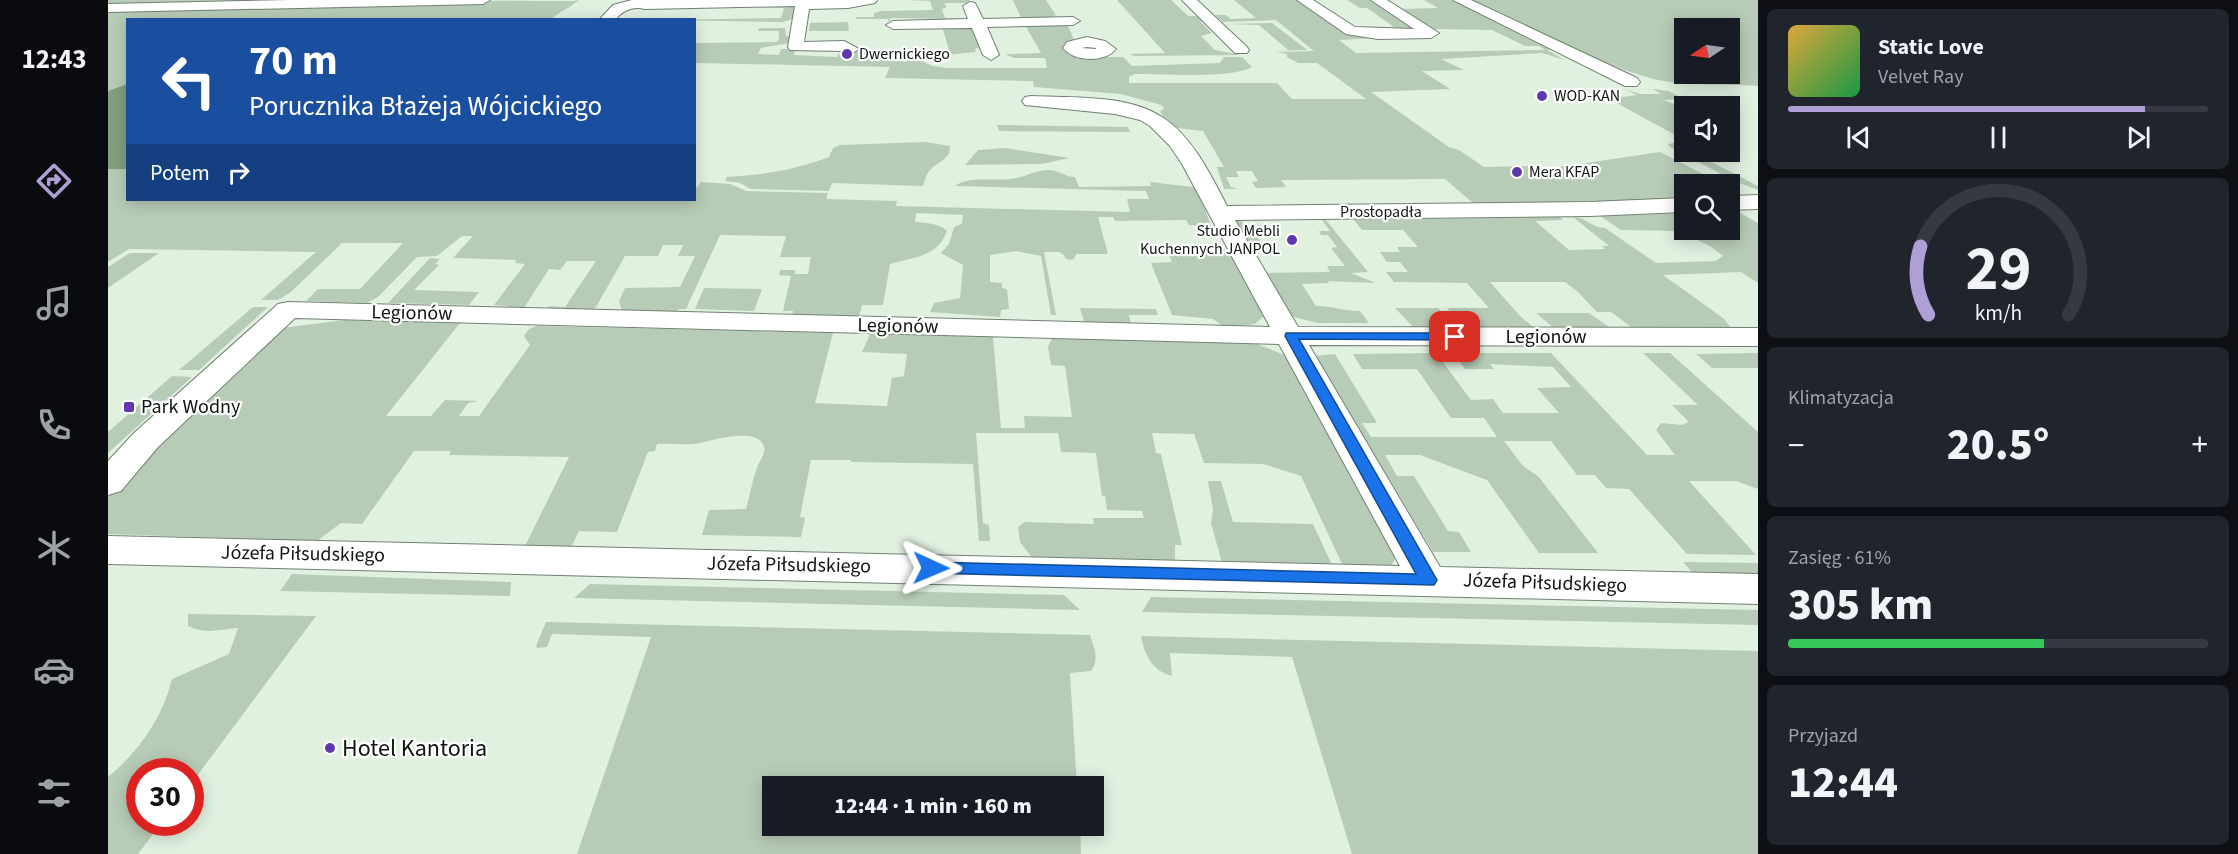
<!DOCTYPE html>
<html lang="pl">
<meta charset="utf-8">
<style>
body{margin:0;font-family:"Source Sans 3",sans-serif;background:#20242c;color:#f1f3f6;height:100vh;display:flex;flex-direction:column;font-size:22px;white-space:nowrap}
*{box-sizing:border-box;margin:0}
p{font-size:20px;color:#9ea1a6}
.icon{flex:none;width:33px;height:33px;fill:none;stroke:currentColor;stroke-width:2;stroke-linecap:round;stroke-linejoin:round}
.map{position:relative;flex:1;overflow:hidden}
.drawer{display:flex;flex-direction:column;gap:9px;padding:9px;background:#0d0f14;width:480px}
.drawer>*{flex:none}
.guide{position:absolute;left:18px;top:18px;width:570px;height:183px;border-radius:0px;box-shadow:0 3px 15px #0003;background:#1a4fa0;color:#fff;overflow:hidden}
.needle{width:39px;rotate:257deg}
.tools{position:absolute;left:1566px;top:18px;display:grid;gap:12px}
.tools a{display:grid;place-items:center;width:66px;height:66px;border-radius:0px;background:#171b24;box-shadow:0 3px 15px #0003;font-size:30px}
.speed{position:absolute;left:18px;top:758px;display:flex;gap:12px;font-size:30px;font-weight:700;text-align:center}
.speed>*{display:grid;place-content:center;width:78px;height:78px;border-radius:50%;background:#171b24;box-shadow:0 3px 15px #0003;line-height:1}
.speed .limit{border:9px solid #d22;background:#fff;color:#111}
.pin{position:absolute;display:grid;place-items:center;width:51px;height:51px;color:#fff;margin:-26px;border-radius:12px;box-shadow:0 3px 9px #0006}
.me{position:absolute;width:66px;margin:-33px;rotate:91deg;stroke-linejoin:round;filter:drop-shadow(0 0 4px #0008)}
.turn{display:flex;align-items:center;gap:21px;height:126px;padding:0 24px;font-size:27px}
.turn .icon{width:78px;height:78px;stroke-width:2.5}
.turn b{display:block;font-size:42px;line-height:51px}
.then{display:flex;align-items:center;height:57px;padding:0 24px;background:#0003;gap:12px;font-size:22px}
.big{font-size:45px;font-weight:800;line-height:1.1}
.drawer .tile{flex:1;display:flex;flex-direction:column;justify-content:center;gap:9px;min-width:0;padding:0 21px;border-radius:9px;background:#20242c}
.drawer .dial{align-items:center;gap:0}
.dial svg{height:156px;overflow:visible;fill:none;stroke:#363941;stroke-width:7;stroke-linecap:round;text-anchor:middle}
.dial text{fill:#f1f3f6;stroke:none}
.song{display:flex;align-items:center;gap:18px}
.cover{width:72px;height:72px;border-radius:9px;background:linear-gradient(135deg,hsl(40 70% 55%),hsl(140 70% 35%))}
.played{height:6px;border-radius:3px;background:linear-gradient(90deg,#b09ed6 85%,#363941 85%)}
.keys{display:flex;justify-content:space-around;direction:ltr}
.heat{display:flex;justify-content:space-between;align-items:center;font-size:33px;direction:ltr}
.charge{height:9px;border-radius:4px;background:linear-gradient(90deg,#34c759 61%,#363941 0)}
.trip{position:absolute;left:654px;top:776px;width:342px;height:60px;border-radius:0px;background:#171b24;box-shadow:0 3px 15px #0003;font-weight:800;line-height:60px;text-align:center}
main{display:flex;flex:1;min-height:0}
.tab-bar{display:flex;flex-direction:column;width:108px;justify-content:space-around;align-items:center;background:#090b0e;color:#9ea1a6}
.tab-bar .icon{width:42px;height:42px}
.tab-bar .current{color:#b09ed6}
.tab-bar b{font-size:27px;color:#f1f3f6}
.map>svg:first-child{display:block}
.green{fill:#b7ccb6;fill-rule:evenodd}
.water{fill:#829f81}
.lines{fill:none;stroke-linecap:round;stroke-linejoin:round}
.minor-casing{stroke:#718071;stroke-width:2}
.minor{fill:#fff;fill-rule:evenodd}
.route{fill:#1a73e8;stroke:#114b97;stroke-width:1.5}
.poi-dot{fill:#6037af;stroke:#fff;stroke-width:2}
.labels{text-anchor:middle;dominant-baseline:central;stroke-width:4.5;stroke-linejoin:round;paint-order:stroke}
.far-poi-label{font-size:16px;fill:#101610;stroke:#fff;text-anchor:start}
.far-street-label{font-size:16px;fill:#101610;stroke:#fff}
.street-label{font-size:20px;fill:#101610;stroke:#fff}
.poi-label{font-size:20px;fill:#101610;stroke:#fff;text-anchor:start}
.near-poi-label{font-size:24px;fill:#101610;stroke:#fff;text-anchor:start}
</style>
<main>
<nav class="tab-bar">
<b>12:43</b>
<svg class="icon current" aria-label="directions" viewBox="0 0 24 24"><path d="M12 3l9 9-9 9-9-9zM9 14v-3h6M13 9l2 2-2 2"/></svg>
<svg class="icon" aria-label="music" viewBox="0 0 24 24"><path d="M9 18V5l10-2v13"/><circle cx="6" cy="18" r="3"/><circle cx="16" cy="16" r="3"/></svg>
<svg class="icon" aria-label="phone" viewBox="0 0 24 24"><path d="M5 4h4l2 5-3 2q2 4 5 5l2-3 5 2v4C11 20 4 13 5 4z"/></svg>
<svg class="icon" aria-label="climate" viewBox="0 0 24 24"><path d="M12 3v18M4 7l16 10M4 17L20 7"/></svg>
<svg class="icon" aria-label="car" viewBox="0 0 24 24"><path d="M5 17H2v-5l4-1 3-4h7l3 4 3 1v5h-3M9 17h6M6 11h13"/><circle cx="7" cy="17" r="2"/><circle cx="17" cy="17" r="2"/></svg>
<svg class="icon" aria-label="filters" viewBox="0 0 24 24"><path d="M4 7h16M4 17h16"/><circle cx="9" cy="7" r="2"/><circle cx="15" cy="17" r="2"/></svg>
</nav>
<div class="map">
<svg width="1650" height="854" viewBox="0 0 1650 854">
<rect width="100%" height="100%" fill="#e1f1e0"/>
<!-- green -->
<path class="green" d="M0 0 465 1 471 0C462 8 452 11 442 20H20L19 84 0 91Z
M797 0H861V3H837L838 8 834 9 837 18 856 19 783 18 781 22 780 19H748V17H766V13L774 11 825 10 822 1Z
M905 0H938L948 15 942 18 883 20 913 18Z
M1009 0H1063L1080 16H1097L1101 20 1092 21 1104 33 1093 36 1107 50 1133 55 1027 56 1021 54 1057 53Z
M1126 0H1192L1237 30 1326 35 1231 40 1248 53 1437 50 1431 46H1417L1384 30 1324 29 1291 9 1330 8 1316 0H1343L1446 49 1439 50 1457 60 1434 53 1333 59 1356 70 1314 71 1342 89 1263 92 1341 147 1351 150 1376 167 1424 166 1431 170 1552 152 1614 184H1576V199L1366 204 1337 179 1173 180 1178 187 1148 188 1144 182 1150 181 1144 171H1128L1131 177H1118L1123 187 1129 189H1116L1109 167H1116L1095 131 1061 127 1052 111 1056 109 1053 105 1013 94 926 87 925 81 777 78 782 67 587 63V43L669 42 671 38V31H650L651 28H677L678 36H682V43L653 48 650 54 671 55 673 49H687L686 55 729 57 730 53 732 56 746 55 747 52 841 50 834 26 864 27 872 47 867 49 868 52 806 58 825 66 839 68H939L937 58H906L897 54 933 53 918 27H886L885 24H952L960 26 967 42 983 57H1015L1024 66 1112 63 1116 57H1134L1144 67C1123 79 1053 74 1026 74L1021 77V83H1169L1184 99H1258L1209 63H1190L1179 57V54L1169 52 1206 51 1168 20 1115 22 1107 15H1118L1123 19 1148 18Z
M1239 0H1265L1318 30 1293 32 1259 8H1252Z
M1363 0H1650V86C1613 83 1571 88 1535 76 1478 58 1419 26 1363 0ZM1576 28H1622V74H1576Z
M686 6 685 19 675 22 551 20 673 18 676 8 656 7Z
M740 22 741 31H701L702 23Z
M1164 23 1199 50 1154 51 1180 50 1151 25 1116 24Z
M1517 89 1532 94H1553L1545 89 1561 91 1576 99 1556 100 1576 108V137H1571L1576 141V152H1584L1650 186V190L1628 182 1562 147 1560 144 1571 142 1569 136 1507 102 1509 98 1529 95Z
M889 125 1020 127 1022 132 891 131Z
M817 142 842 146C842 159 832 161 824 168 819 172 817 180 815 186L724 183 721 191 643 189 632 183 617 181 619 177C655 175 687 170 721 157L725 148 732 145Z
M897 148 961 158 934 164 857 165 870 150Z
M0 169H19L20 200H586L587 190 593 182 622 184 638 191 720 193 718 199 789 201 788 206 1022 212 1019 199H1041L1038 191 847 186C862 175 890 182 908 178 920 176 928 170 940 170 951 170 957 177 967 177L971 187 1043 186 1042 182 1085 187 1091 192 1104 229 1099 231 1096 226 1081 225 1078 220 1007 221 1005 217H990L1000 254H968L966 259C956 262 958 254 951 252H936L948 315H943L933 256 908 251 882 255V282L894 283V288L899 289 901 309 893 310 892 317 822 312 826 303 852 298 855 265 833 253 841 244 846 227 854 224 855 215 808 213 807 222C819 223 830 223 839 231 830 257 806 257 782 264L775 305H754L751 317 684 318 685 311H675L683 276 671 275 672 270H687V274H700L703 257H672L678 236 612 235 578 309H571L565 315 515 313 511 301 517 288 572 287 587 256H570L575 245H555L550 256H517L488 307 481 312 438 311 441 306 457 307 488 261H459L452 270 441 269 414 311 397 310 400 306 386 305 417 264 407 263 408 260 345 258 365 236H354L329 256 309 257 270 297 259 303 198 301 210 289H252L295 243H234L183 292 170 300H153L208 252 21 249 0 262Z
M1622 211H1629L1650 223V283L1633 272 1555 275 1615 318 1624 329H1526L1503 312H1489L1469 291 1457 282H1382L1413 317 1428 329 1357 330 1339 308H1381L1359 283 1286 282 1278 272H1300L1292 262H1279L1272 252H1292L1289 247H1310L1295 230H1254L1246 220 1452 217 1455 220 1427 221 1461 250 1497 249 1494 246H1501L1465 217C1478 217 1484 228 1497 228L1548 263 1607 261 1615 256 1602 246 1570 231 1513 230 1492 216 1576 213V230H1622Z
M1132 220 1136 224H1141L1159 251 1138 252 1125 222Z
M1214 220H1218L1260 272 1243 273 1268 283 1220 281 1221 283 1194 284 1208 306C1224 306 1236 311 1252 311L1261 323H1210L1182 316 1151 273 1222 272 1219 266H1237L1223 248 1229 247 1220 235H1213L1211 231H1222Z
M1108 247 1120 251 1156 316 1147 324 1117 327 1105 319 1064 315 1043 263 1064 262 1059 251H1110Z
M22 253H51L0 288V267Z
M322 258 332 259 327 264 331 265 306 290 371 292 361 305 280 303Z
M596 288 654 289 646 311 587 309Z
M145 307H160L91 370H71Z
M972 308 1048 309 1050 315H1021L1023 326 977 324Z
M1287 308H1330L1347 329H1307Z
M1428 313H1481L1504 329H1447Z
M237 320 352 323 278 416H323L337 400 371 401 360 403 351 416H371L422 345 416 336 421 329 429 326 725 333 707 403 779 406 784 378 796 376 799 354 754 352 762 334 885 337 893 428H917L916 416 964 417 957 366 943 365 940 347 944 338 1149 344 1179 356 1250 491 1283 544 1288 557 1283 566 1279 567 1235 566 1193 476 1155 464 1096 463 1086 434 1044 433 1048 453 1053 454 1074 545H1067V561L925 559 912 542 910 527 917 522 986 524 985 518H1036L1034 511 999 510 997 496H994L988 453 953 452 950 433H868L875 523 881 525 882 541H871L865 464 743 462V460H703L692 517 697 518 693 537 594 535 601 510 638 509C642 496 644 481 649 468 651 462 658 453 656 447 652 426 604 440 592 443 579 446 562 443 549 444L547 451 540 452 509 532 471 531 463 548 417 546 461 457 341 455 343 451H306L254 524 233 523 209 541 0 534V494L174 328Z
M1328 353 1363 400 1385 399 1395 413H1451L1429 388 1463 387 1445 367 1382 364 1386 369H1357L1345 353H1443L1539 455H1567L1548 430 1553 423 1574 425 1581 422 1564 405H1590L1535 353H1562L1650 432V489L1628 481H1581L1648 555 1579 554 1521 489 1498 488 1487 475H1469L1443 441H1396L1415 466 1430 476 1490 553H1431L1379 480 1312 455H1277L1289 476H1306L1340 531 1351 532 1363 552H1325L1207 356 1227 354 1269 423H1254L1263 437H1389L1376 418H1343L1309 369H1254L1245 354Z
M1650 353V368H1604L1588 354Z
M64 376 84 377 0 453V432Z
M1100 481H1113L1125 522 1205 524 1224 565 1114 563 1103 523 1105 509Z
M1575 562 1650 563V574L1585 573Z
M184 574 403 582 402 596 172 591Z
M482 584 956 595 972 610 466 598Z
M1043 597 1650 610V625L1034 612Z
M80 614 208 616 83 784 82 771H32V822H54L30 854H0V777C31 751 54 719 64 679L121 654 130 628C112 629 98 635 80 626Z
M438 622 982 635C986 648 992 659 983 671L962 673 969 786H664V825H972L973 854H469L543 637 444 634 439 647 429 648 428 646Z
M1033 636 1650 651V854H1244L1184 657 1062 653 1064 676C1044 670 1037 657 1033 636Z"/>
<!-- water -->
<path class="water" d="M19 84V169H0V91Z"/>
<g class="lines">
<defs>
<path id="minor" d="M182 0H382L375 4 0 12V4Z
M769 0 767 3 740 8 701 9 696 42 736 41 751 49 743 54 734 51 682 50 680 47 687 6 537 9C525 6 515 10 507 20H491L505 5 524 0Z
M1074 0H1089L1139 47 1141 50 1139 53H1127Z
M1189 0H1205L1247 27 1306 29 1263 0H1279L1331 33 1323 38 1270 39 1238 34Z
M1345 0H1363L1529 78 1532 82 1529 86H1517Z
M862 2 867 3 875 19 965 17 972 21 965 25 879 27 891 55 883 60 875 55 864 28 785 29 778 25 785 21 860 19 855 6Z
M979 37 997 41 1008 49C997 63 966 62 955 48L959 42ZM979 47 988 48V49L974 48Z
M923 96C964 98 1018 94 1054 117 1084 136 1103 175 1119 206L1482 202 1576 198V212L1482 216 1127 220 1190 327 1650 328V346L1201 345 1332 567 1650 574V604L0 564V536L1292 566 1171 344 187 318 50 447 13 491 0 495V461L26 433 170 304 180 302 1162 327 1074 164 1062 146 1042 126 1032 120 1007 114 917 105 914 101 917 97Z
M1650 195V209L1622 210V196Z"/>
</defs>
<!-- minor casing -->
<use href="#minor" class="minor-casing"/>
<!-- minor -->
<use href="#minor" class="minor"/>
</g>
<!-- route -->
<path class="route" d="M1178 333H1347L1353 337 1347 340 1191 339 1329 580 1326 585 817 573 815 568 823 562 1308 574 1177 336Z"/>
<!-- markers -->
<g class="poi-dot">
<circle cx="739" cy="54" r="6"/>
<circle cx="1434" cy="96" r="6"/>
<circle cx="1409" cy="172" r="6"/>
<circle cx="1184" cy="240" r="6"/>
<rect x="15" y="401" width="12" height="12" rx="3"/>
<circle cx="222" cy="748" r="6"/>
</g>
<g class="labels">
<!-- far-poi labels -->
<g class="far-poi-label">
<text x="751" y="54">Dwernickiego</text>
<text x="1446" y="96">WOD-KAN</text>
<text x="1421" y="172">Mera KFAP</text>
<text x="1172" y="231" text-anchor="end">Studio Mebli<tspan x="1172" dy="18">Kuchennych JANPOL</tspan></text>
</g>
<!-- far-street labels -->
<g class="far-street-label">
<text x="1273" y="212">Prostopadła</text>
</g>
<!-- street labels -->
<g class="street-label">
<text transform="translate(304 313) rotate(1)">Legionów</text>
<text transform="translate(790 326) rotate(1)">Legionów</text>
<text x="1438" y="337">Legionów</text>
<text transform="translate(195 554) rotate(1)">Józefa Piłsudskiego</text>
<text transform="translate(681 565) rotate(1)">Józefa Piłsudskiego</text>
<text transform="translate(1437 583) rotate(2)">Józefa Piłsudskiego</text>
</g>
<!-- poi labels -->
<g class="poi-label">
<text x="33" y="407">Park Wodny</text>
</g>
<!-- near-poi labels -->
<g class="near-poi-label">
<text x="234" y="748">Hotel Kantoria</text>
</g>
</g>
</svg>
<div class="tools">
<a><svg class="needle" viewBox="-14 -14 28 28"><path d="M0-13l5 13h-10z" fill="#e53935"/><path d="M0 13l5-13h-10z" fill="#9ea1a6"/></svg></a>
<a><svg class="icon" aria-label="sound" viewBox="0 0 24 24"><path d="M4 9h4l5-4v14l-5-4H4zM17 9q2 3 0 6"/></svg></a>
<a><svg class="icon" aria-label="search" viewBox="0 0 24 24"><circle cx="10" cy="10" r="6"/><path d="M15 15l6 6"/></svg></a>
</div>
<div class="speed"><div class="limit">30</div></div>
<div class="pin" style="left:1347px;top:337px;background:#d93025"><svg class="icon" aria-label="arrive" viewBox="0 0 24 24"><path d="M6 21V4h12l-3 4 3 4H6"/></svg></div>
<svg class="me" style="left:823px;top:568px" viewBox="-20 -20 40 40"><path d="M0-17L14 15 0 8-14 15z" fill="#1a73e8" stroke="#fff" stroke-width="4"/></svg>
<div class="trip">12:44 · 1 min · 160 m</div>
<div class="guide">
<div class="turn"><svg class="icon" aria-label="left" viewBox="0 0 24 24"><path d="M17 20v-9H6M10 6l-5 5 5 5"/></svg><div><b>70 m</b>Porucznika Błażeja Wójcickiego</div></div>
<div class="then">Potem<svg class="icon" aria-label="right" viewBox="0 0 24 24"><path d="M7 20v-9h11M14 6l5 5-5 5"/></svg></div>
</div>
</div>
<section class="drawer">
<div class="tile">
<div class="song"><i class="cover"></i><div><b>Static Love</b><p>Velvet Ray</p></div></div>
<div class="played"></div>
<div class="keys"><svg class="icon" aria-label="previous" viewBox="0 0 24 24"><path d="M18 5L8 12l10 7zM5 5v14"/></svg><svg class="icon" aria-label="pause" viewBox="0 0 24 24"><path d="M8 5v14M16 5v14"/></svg><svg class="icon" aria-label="next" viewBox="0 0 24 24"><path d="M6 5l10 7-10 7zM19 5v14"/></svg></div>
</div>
<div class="tile dial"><svg viewBox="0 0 100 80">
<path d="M14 69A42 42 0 1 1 86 69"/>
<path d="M14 69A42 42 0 0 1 10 34" stroke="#b09ed6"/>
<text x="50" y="56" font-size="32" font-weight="700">29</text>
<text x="50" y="72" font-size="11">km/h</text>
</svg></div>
<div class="tile"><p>Klimatyzacja</p>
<div class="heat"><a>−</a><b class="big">20.5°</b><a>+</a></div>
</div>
<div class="tile"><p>Zasięg · 61%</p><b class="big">305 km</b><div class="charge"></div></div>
<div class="tile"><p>Przyjazd</p><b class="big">12:44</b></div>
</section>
</main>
